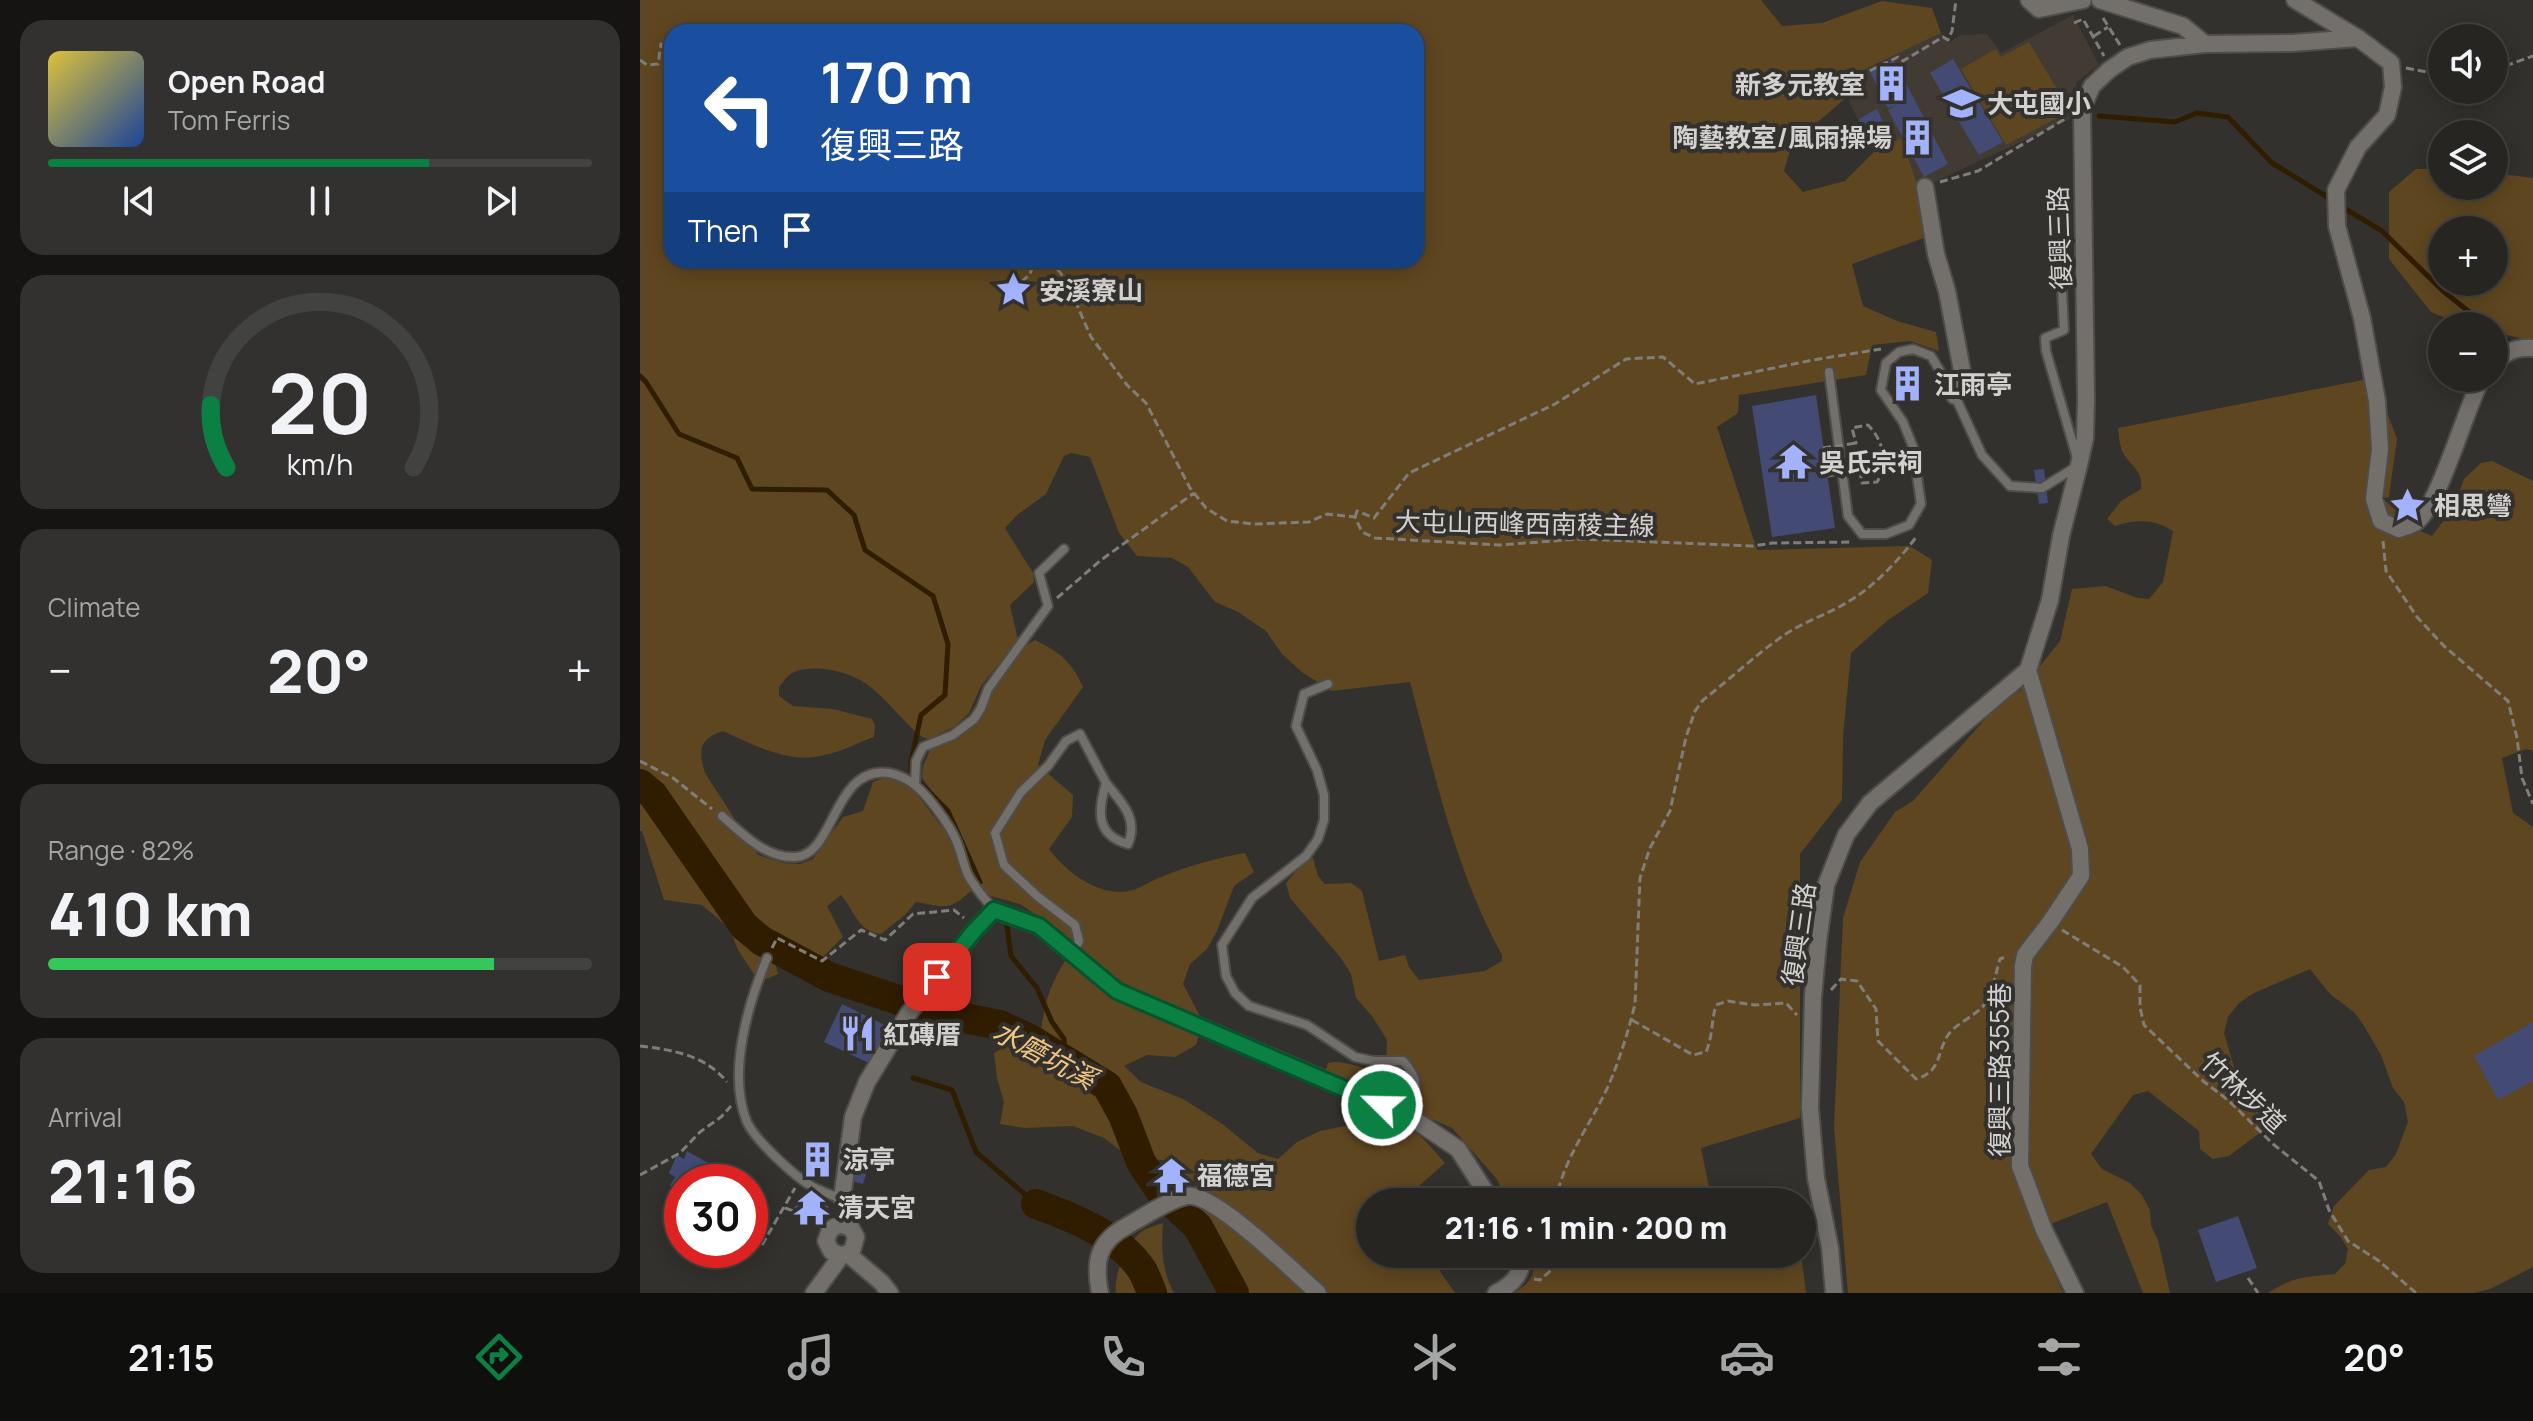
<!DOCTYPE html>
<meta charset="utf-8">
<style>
body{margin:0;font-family:Manrope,"Noto Sans TC",sans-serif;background:#32312f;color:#f1f3f6;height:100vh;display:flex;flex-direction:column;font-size:30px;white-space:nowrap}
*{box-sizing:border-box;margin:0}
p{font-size:26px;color:#a4a5a5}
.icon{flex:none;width:44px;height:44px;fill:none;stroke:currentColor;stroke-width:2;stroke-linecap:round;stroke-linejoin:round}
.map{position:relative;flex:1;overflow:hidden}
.details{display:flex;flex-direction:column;gap:20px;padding:20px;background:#151413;width:640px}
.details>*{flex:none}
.hud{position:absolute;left:24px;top:24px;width:760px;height:244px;border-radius:24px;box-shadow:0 4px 20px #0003,0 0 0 2px #424240;background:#1a4fa0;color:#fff;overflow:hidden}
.controls{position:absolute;left:1788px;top:24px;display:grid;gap:16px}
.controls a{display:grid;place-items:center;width:80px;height:80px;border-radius:50%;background:#262522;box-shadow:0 4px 20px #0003,0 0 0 2px #424240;font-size:40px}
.speed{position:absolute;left:24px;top:1164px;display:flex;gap:16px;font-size:40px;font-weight:700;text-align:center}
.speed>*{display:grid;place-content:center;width:104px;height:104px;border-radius:50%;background:#262522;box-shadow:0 4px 20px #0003,0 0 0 2px #424240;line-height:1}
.speed .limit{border:12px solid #d22;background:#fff;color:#111}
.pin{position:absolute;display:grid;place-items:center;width:68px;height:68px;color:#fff;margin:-34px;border-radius:16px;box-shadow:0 4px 12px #0006}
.me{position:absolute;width:88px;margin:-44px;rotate:293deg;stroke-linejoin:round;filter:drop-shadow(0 0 6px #0008)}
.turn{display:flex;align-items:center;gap:28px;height:168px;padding:0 24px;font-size:36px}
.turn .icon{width:104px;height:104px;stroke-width:2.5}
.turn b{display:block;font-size:56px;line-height:68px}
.then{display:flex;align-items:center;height:76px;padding:0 24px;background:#0003;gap:16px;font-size:30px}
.big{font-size:60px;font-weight:800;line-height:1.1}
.details .card{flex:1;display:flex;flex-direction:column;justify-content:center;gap:12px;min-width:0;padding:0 28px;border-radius:24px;background:#32312f}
.details .dial{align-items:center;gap:0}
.dial svg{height:208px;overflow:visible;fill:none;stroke:#424240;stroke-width:7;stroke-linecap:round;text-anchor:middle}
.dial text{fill:#f1f3f6;stroke:none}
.song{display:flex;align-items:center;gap:24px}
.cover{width:96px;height:96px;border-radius:12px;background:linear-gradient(135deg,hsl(50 70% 55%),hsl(220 70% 35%))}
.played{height:8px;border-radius:4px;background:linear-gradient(90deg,#0b8043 70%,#424240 70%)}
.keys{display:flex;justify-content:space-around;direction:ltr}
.heat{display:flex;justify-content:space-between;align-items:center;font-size:44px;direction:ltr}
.charge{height:12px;border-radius:6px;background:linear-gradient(90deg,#34c759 82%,#424240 0)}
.trip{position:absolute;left:716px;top:1188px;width:460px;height:80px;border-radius:40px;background:#262522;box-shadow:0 4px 20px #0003,0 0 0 2px #424240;font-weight:800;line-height:80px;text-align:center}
.tabs{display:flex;height:128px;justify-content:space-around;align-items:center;background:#0f0f0e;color:#a4a5a5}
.tabs .icon{width:56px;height:56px}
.tabs .on{color:#0b8043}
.tabs b{font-size:36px;color:#f1f3f6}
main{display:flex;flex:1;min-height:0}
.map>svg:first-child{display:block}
.built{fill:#413b33}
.green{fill:#5e4620;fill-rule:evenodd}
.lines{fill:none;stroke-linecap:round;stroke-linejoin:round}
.stream{stroke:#301d00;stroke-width:5}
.river{stroke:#301d00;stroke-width:30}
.building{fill:#434b74}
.service-casing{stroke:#4e4d4a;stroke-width:12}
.minor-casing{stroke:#4e4d4a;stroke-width:20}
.path{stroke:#7f7e7b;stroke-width:3;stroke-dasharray:8 4;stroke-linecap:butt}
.service{stroke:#73706c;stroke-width:8}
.minor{stroke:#73706c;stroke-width:16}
.path-bridge{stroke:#7f7e7b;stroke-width:3;stroke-dasharray:8 4;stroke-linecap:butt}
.route-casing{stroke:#07532c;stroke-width:20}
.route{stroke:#0b8043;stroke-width:14}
.labels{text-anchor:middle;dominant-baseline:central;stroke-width:8;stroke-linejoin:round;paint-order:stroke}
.poi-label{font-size:26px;font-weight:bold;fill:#d2d1cf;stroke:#33312d;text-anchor:start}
.street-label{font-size:26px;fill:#d2d1cf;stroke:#33312d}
.water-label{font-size:28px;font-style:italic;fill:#f2c481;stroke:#33312d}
</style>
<main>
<section class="details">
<div class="card">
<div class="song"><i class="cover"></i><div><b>Open Road</b><p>Tom Ferris</p></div></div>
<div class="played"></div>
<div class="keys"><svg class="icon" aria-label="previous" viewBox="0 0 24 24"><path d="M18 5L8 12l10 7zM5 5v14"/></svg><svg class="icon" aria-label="pause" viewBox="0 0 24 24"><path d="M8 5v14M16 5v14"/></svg><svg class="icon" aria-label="next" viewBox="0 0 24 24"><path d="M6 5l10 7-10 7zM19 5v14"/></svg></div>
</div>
<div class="card dial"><svg viewBox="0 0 100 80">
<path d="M14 69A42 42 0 1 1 86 69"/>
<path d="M14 69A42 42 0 0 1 8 45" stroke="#0b8043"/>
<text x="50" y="56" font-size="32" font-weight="700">20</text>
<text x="50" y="72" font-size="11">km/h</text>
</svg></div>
<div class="card"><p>Climate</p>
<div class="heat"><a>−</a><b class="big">20°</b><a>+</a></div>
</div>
<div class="card"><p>Range · 82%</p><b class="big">410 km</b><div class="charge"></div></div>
<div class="card"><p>Arrival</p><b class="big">21:16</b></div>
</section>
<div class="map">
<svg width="1893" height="1293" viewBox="0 0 1893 1293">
<rect width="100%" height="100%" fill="#33312d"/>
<!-- built -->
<path class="built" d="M1433 15 1459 65 1437 82 1430 109 1432 118 1279 189 1261 139 1234 152 1199 81 1301 33 1308 43 1321 35 1347 34 1361 53Z"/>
<!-- green -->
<path class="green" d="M0 0H1121L1142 26 1182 23 1242 1 1292 8 1301 33 1200 81 1207 97 1152 144 1144 171 1163 192 1205 181 1234 152 1261 138 1279 189 1289 236 1212 264 1223 306 1257 321 1296 332 1299 351 1270 341 1232 345 1226 375 1099 395 1098 413 1077 427 1117 550 1270 546 1292 560 1288 593 1248 620 1211 653 1203 737 1202 800 1160 854V1118L1061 1148 1072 1202H868L856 1178 812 1128 685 1072 688 1063C707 1058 728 1075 746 1068L747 1040 732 1016 716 998 711 974 701 958 650 898 646 883 659 868 673 858 678 876 685 884 711 883 722 891 739 961 765 955 769 967 779 980 845 971 862 961V955C815 869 795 775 770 682L692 691 663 673 642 654 626 631 598 612 575 602 548 567 532 558 497 556 479 533 450 457 432 453 424 456 406 494 377 515 365 528 393 573 394 582 370 605 378 640 341 686 329 713 314 727 288 739 282 737C264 723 251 704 233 689 215 673 180 664 157 671 149 673 144 681 139 687V696L153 706 193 709 232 719 235 726 234 737C215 744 194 755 174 757 144 761 109 743 83 731 59 739 58 750 65 773L118 855 144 863 160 864 173 859 203 817 223 811 233 782 243 778 258 779 272 788 311 839 332 890C308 912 306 907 276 902L265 915 241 934C219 933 214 910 201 895L187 906 203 937 182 958 138 933 131 934 129 939 138 974 126 979 115 976 98 950 90 929 62 905 24 900 2 831H0ZM32 32H776V260H32Z
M1389 42 1430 111 1366 145 1321 69 1356 49 1361 57Z
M1776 169H1802V186H1854V173L1893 178V341L1854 332V326H1826L1791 312 1749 259V192ZM1802 230H1854V282H1802Z
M1738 377 1744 404 1757 439 1749 496 1754 507 1769 526 1792 536 1814 507 1824 479 1841 463 1852 461 1893 481V751L1886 749 1862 758 1873 813 1893 827V1267L1850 1289 1834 1293H1628C1655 1276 1665 1277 1695 1274L1705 1264 1708 1249 1700 1236 1688 1224 1694 1206 1729 1170 1746 1167 1756 1154 1768 1122 1764 1102 1753 1088 1741 1055 1724 1026 1715 1013 1690 994 1670 969 1614 993 1599 1003 1588 1017 1584 1033 1594 1067 1606 1079 1625 1129 1589 1156 1573 1159 1560 1149 1559 1131 1508 1091 1493 1095 1451 1154 1462 1169 1490 1183 1502 1195 1510 1210 1511 1226 1518 1240 1530 1293H1503L1467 1202 1395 1230 1423 1293H1208L1194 1127 1203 918 1220 862 1255 812 1273 801 1367 694 1380 691 1420 641 1432 589 1465 586 1498 598 1509 599 1523 582 1533 531C1515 519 1495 519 1475 526L1467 519 1481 501 1501 489C1503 466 1487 466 1481 448 1479 442 1479 434 1478 428Z
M395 640C421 653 431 661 443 687L405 740 398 765 433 795 432 817 409 849C427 873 461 899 493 890 503 887 512 880 521 877 548 866 576 858 605 853L614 872 594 886 577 931 567 949 550 964 543 984 563 1022 556 1045 535 1057 507 1055 484 1066 501 1082 543 1099 581 1123 618 1153 638 1159 657 1142 680 1131 705 1126 731 1111C770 1125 779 1132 805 1163L763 1200 764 1202H730V1254H788L815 1293H604L570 1273 555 1242 550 1206 562 1197 546 1175 528 1161 486 1155 464 1138 433 1126 384 1128 360 1124 364 1102 357 1078 354 1053 375 1041 401 1032C404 1005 410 984 425 961L418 935 399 917 380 904 347 895 334 878 315 821 282 778 283 766 290 750 323 731 382 648Z
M523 1223C521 1248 522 1271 534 1293H476C473 1275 488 1240 504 1230 510 1227 517 1225 523 1223Z
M893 1254H1161L1166 1293H873C890 1284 897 1274 893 1254Z"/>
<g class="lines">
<!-- stream -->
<path class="stream" d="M1459 116 1535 122 1557 113 1588 117 1632 163 1694 201
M1702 207 1742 231 1803 291 1847 326
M1854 332 1877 347
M0 376 6 382 39 434 97 458 112 489 187 490 214 515 225 550 293 596 308 644 305 695 281 715 271 762V774L308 811 340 882
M367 926 371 956 397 988 412 1022 424 1039 426 1061
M273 1078 312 1090 336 1152 396 1204"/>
<!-- river -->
<path class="river" d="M0 784 13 795 104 926 122 941 189 977 298 1013 360 1025 390 1039 467 1086 483 1115 501 1162 521 1192 558 1227 594 1293
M396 1204C432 1217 480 1236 502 1270 506 1276 509 1286 512 1293"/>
</g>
<!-- building -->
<path class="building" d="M1313 59 1363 142 1339 155 1290 73Z
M1254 60 1308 164 1284 177 1248 110 1257 105 1248 108 1230 72Z
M1237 109 1252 141 1234 150 1219 119Z
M1254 384a14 14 0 1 1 28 0a14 14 0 1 1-28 0Z
M1176 395 1195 528 1132 537 1112 406Z
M1404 469 1408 503 1399 504 1394 470Z
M202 1004 249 1027 231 1064 184 1042Z
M1893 1022V1081L1858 1100 1834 1056Z
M47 1151 84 1172 79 1182H42V1192L30 1185 35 1177 29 1173 37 1155 44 1159Z
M174 1151 184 1156 179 1167 169 1162Z
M533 1162 543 1178 528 1187 519 1171Z
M216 1168 227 1171 223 1184 212 1181Z
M160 1195 189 1206 184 1219 154 1208Z
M1598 1216 1617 1268 1576 1282 1558 1230Z"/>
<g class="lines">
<defs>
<path id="service" d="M1189 372 1208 516 1222 534H1246L1269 525 1281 504 1273 447 1263 422 1241 390 1246 363 1259 352 1273 349 1291 356 1315 396 1342 455 1370 486 1402 488 1439 465 1406 351 1405 338 1424 330 1422 289
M688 684 664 694 656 726 677 770 684 795V820L678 839 666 856 612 898 582 945 586 976 595 993 609 1006 667 1025 715 1057 733 1061H763C781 1080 777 1092 769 1115
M275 785 276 761 283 747 313 735 334 719 341 708 348 689 408 606 399 573 424 549
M82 816C103 834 125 858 155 857 195 856 193 765 249 773 259 775 268 779 276 786 289 797 309 824 316 840 321 851 323 864 328 875 334 887 345 899 354 910
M432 954 439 941 435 925 397 896 364 865 355 833 381 792 408 766 426 741 440 734 466 783C458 810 455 835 488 844 499 818 481 802 466 783
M127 958C108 1004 87 1074 107 1122 115 1140 155 1177 173 1187 182 1192 192 1195 202 1199"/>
<path id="minor" d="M1389 0 1399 9 1443 0
M1460 0 1543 26 1565 44
M1655 0 1718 38 1751 63 1753 87 1747 115 1718 147 1696 190 1697 226 1722 318 1737 401 1740 449 1734 499 1741 521 1759 529C1764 527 1772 525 1776 522 1799 506 1826 407 1842 378
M1285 187 1296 254 1307 291 1324 381 1315 396
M1854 364C1864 352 1878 347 1893 348
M1388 670 1440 849 1441 876 1411 921 1385 955 1383 966 1380 1166 1404 1230 1435 1293
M202 1199 213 1117 227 1082 269 1013 334 931 354 910 399 926 477 991 769 1116 818 1149 852 1202
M208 1254 241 1282 250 1293
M174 1293 201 1256 191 1251 186 1241 190 1230 199 1224 211 1228 216 1237 212 1251 201 1256
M460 1293C454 1262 457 1242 487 1226 501 1218 532 1198 547 1196 574 1192 655 1273 678 1293
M856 1293C873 1284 883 1274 882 1254
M1194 1293 1190 1248 1176 1178 1170 1108 1173 997 1178 942 1186 885 1206 835 1230 803 1388 670 1410 600 1421 536 1439 465 1445 438 1446 400 1442 109 1452 86 1469 70 1488 57 1510 50 1565 44 1652 43 1718 38"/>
</defs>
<!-- service casing -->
<use href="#service" class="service-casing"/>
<!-- minor casing -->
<use href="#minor" class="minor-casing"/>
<!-- path -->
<path class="path" d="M1463 18 1480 45
M1434 23 1443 19 1464 56
M1454 36 1468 27
M0 60 7 65 18 64 21 44 32 52
M1766 68 1802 75
M1854 70 1893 56
M1219 76 1258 57 1263 61 1303 37 1308 40 1312 31 1316 0
M1300 182 1338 171 1425 119
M410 260 426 280 451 337 487 385 506 403 550 488 566 508 587 521 614 524 669 522 687 514 715 517 722 532 735 538 859 545 940 539 1113 546 1133 543 1212 542
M373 290 390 274 395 260
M1210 444 1216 443 1212 428 1228 425C1243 440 1249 463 1237 482L1222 483 1220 471 1215 472
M1242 454 1262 450
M715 517 717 511 734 518 769 473 915 404 986 359 1023 357 1055 384 1173 360 1241 349
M1743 541 1746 571 1777 617 1804 646 1868 701 1877 738 1882 778 1893 804
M417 598 461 560 554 493
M0 761 33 778 72 809
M1422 930 1483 967 1500 985V1007L1504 1025 1563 1081 1588 1100 1633 1144 1679 1181 1689 1210 1708 1241 1739 1261 1776 1293
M132 948 137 938 182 961 221 930 245 940 273 914 314 910 324 918
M1191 990 1201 979 1217 981 1236 1009 1238 1041 1276 1079C1302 1071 1296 1054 1308 1035 1317 1022 1340 1014 1346 1002 1353 990 1356 972 1360 959L1367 956
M992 1020 1053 1055 1066 1052C1073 1036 1071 1022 1076 1005L1088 1001 1114 1005 1146 1003 1157 1015
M0 1046C33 1050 65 1055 87 1082
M0 1175 40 1153 60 1132 81 1117 91 1106
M915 1202C925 1159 942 1137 962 1099 976 1072 988 1033 995 1004L1000 878 1010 848 1030 811 1046 737 1055 711 1063 700C1089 680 1113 657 1140 638 1160 623 1184 616 1206 603 1233 588 1259 560 1277 536
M145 1208 179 1220
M122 1245 155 1188
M1608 1278 1618 1293
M894 1279 900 1280 916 1266 919 1254"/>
<!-- service -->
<use href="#service" class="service"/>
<!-- minor -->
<use href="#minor" class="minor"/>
<!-- path-bridge -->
<path class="path-bridge" d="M1183 448 1210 444
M1187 476 1215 472"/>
</g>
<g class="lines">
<defs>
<path id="route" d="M297 977 334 931 354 910 399 926 477 991 742 1105"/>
</defs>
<!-- route casing -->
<use href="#route" class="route-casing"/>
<!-- route -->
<use href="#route" class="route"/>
</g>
<!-- icons -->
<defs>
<symbol id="building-bare" viewBox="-9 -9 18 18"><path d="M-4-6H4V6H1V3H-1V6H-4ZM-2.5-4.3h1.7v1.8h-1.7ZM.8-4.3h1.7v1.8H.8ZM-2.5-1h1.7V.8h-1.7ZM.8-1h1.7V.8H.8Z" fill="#a3b2fd" stroke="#33312d" stroke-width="2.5" paint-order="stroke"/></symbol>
<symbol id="school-bare" viewBox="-9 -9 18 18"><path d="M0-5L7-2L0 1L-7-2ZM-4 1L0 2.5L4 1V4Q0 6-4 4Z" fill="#a3b2fd" stroke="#33312d" stroke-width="2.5" paint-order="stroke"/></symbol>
<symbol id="sight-bare" viewBox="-9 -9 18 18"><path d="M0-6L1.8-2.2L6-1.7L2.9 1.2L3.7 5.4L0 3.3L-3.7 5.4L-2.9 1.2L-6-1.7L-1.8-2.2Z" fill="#a3b2fd" stroke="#33312d" stroke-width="2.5" paint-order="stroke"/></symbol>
<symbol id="temple-bare" viewBox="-9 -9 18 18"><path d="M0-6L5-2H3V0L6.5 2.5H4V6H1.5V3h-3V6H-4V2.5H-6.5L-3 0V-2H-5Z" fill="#a3b2fd" stroke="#33312d" stroke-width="2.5" paint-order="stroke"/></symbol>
<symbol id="restaurant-bare" viewBox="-9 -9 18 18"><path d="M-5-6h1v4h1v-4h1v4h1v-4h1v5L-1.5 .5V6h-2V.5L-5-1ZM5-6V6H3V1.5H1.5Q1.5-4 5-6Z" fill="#a3b2fd" stroke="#33312d" stroke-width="2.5" paint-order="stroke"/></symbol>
</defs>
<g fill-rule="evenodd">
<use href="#building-bare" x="1226" y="58" width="51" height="51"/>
<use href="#school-bare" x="1296" y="78" width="51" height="51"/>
<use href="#building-bare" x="1252" y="112" width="51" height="51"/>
<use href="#sight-bare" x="348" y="264" width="51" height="51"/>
<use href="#building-bare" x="1242" y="358" width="51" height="51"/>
<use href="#temple-bare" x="1128" y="436" width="51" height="51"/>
<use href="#sight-bare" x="1742" y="480" width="51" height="51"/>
<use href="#restaurant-bare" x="192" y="1008" width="51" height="51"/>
<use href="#building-bare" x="152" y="1134" width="51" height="51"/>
<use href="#temple-bare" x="506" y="1150" width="51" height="51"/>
<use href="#temple-bare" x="146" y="1182" width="51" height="51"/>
</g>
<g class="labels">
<!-- poi labels -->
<g class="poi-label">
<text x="1225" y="84" text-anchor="end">新多元教室</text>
<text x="1347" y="103">大屯國小</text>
<text x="1252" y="137" text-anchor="end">陶藝教室/風雨操場</text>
<text x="399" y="290">安溪寮山</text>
<text x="1294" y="384">江雨亭</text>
<text x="1179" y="462">吳氏宗祠</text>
<text x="1794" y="505">相思彎</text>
<text x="243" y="1034">紅磚厝</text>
<text x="203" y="1159">涼亭</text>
<text x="557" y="1175">福德宮</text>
<text x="198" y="1207">清天宮</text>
</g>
<!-- street labels -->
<g class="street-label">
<text transform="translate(1419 238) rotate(-92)">復興三路</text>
<text transform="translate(885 523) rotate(1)">大屯山西峰西南稜主線</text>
<text transform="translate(1158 934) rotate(-82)">復興三路</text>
<text transform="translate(1359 1070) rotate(-90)">復興三路355巷</text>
<text transform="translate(1604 1092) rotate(43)">竹林步道</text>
</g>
<!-- water labels -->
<g class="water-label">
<text transform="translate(405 1054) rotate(28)">水磨坑溪</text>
</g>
</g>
</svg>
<div class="controls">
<a><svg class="icon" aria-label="sound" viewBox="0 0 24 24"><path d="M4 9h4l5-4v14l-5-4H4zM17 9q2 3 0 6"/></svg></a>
<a><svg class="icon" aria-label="layers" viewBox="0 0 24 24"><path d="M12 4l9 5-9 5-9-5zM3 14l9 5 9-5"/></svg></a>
<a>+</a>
<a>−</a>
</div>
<div class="speed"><div class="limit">30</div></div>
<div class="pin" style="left:297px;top:977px;background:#d93025"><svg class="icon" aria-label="arrive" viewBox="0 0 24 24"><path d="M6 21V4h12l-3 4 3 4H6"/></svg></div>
<svg class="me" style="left:742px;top:1105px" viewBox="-20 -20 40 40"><circle r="17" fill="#0b8043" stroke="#fff" stroke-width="3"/><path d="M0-11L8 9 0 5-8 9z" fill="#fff"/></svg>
<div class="trip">21:16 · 1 min · 200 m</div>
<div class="hud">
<div class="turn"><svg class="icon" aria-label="left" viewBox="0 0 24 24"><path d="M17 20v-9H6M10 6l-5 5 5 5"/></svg><div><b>170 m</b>復興三路</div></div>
<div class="then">Then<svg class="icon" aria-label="arrive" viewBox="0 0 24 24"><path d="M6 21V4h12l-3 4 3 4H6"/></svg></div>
</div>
</div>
</main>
<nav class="tabs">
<b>21:15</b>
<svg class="icon on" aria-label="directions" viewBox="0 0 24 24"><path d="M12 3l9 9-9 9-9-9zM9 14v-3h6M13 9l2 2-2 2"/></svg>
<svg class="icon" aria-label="music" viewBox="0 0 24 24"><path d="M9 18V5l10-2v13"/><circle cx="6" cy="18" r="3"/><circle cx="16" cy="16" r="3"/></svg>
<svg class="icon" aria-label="phone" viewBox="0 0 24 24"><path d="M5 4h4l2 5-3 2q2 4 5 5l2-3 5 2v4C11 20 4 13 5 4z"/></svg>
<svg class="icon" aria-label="climate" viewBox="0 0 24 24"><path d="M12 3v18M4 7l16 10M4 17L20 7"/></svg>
<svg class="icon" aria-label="car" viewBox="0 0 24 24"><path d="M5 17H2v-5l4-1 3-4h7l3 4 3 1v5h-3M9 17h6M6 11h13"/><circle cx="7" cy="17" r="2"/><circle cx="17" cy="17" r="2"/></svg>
<svg class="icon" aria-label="filters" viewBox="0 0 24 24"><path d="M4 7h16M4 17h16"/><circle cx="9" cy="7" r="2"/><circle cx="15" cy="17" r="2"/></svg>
<b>20°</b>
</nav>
